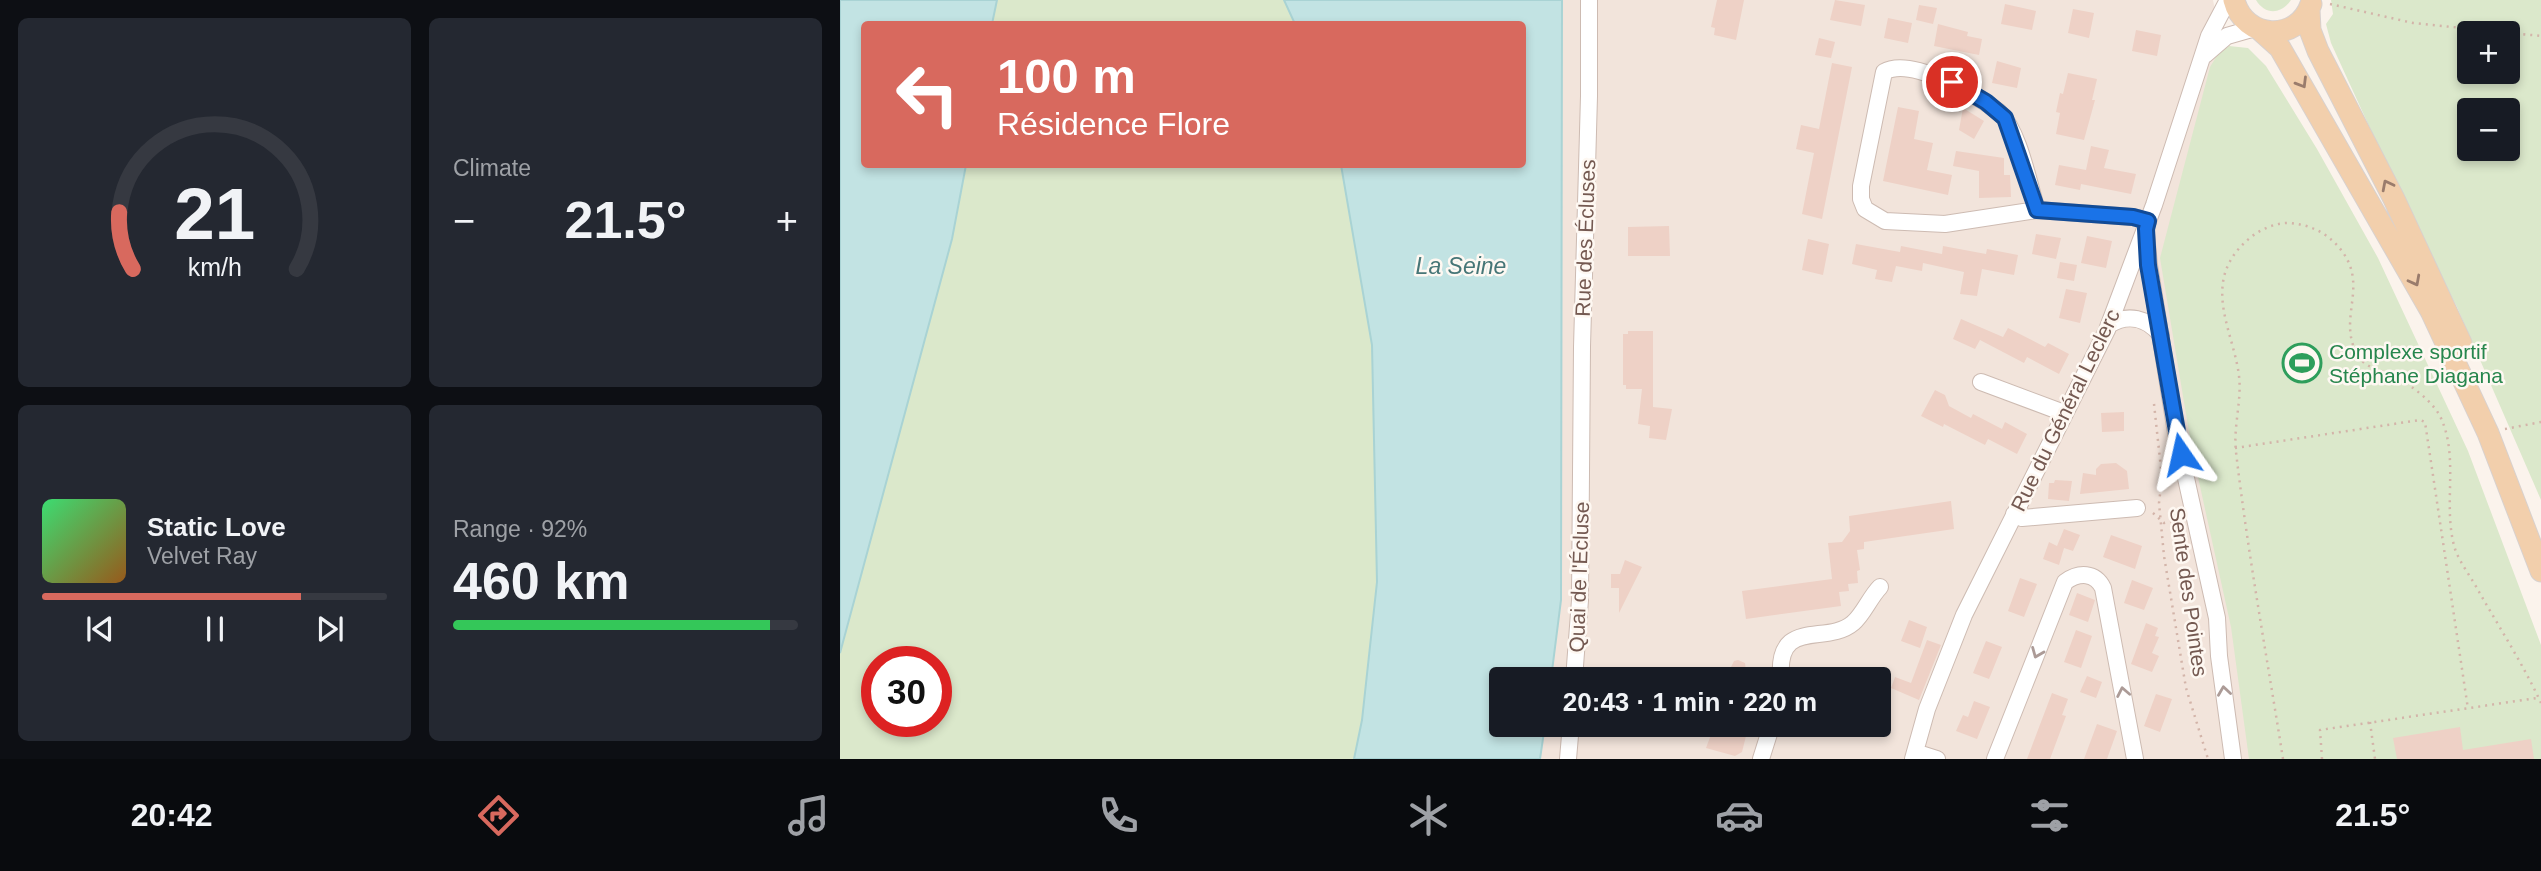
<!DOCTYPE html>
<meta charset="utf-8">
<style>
body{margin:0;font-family:Arial,sans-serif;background:#242831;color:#f1f3f6;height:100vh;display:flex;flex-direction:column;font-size:26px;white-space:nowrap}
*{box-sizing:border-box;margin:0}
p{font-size:23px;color:#9ea1a6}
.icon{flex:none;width:38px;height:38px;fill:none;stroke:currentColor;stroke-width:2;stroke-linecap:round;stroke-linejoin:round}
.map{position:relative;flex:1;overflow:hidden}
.details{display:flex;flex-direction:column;gap:18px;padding:18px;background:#0d0f14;width:840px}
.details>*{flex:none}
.banner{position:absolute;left:21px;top:21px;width:665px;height:147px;border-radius:7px;box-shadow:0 4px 10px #0003;background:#d8695e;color:#fff;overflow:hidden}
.controls{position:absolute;left:1617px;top:21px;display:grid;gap:14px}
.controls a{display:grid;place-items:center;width:63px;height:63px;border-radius:7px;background:#171b24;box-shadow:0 4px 10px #0003;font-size:35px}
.speed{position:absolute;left:21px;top:646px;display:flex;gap:14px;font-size:35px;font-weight:700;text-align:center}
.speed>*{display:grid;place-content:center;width:91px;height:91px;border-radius:50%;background:#171b24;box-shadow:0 4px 10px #0003;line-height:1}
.speed .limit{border:10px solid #d22;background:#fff;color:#111}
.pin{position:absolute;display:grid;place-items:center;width:60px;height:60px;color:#fff;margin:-30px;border:4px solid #fff;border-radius:50%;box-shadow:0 2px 7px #0007}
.me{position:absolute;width:77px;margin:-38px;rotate:349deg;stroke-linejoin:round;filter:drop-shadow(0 0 5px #0008)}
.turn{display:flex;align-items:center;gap:24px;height:147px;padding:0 21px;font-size:32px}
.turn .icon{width:91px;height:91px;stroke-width:2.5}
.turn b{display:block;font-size:49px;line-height:60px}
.big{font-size:52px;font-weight:800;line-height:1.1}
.details .widget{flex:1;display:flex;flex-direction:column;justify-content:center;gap:10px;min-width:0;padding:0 24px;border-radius:10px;background:#242831}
.details .dial{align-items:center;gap:0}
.dial svg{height:182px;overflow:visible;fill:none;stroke:#363941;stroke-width:7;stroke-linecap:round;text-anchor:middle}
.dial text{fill:#f1f3f6;stroke:none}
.song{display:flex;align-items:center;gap:21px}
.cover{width:84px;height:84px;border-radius:10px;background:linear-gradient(135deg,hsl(140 70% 55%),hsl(30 70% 35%))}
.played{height:7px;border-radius:4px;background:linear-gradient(90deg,#d8695e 75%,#363941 75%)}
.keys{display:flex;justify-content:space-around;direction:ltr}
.heat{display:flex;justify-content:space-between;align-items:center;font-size:38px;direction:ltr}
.charge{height:10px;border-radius:5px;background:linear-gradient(90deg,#34c759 92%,#363941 0)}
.details .tiles{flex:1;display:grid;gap:18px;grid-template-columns:repeat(2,1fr)}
.trip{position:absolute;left:649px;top:667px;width:402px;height:70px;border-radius:7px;background:#171b24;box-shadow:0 4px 10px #0003;font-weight:800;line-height:70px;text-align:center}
.dock{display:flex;height:112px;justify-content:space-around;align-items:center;background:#090b0e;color:#9ea1a6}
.dock .icon{width:49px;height:49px}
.dock .on{color:#d8695e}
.dock b{font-size:32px;color:#f1f3f6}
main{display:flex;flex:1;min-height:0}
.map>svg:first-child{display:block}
.residential{fill:#f2e4db}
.green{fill:#dbe8cb;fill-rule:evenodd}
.water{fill:#c2e3e3;stroke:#a9d3d4;stroke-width:2}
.building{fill:#eed1c6}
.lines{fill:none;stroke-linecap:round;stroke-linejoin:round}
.minor-casing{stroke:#cdbbb2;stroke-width:18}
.major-casing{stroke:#d8d1ce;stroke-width:23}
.path{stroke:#d3b4a9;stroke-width:2.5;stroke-dasharray:2 5;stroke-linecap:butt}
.minor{stroke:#fff;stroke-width:16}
.major{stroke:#f2cfac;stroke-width:21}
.oneway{stroke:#9a7c6c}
.oneway2{stroke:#ac9b97}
.route-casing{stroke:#114b97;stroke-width:18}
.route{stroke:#1a73e8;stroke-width:12}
.labels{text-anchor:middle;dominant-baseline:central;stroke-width:5;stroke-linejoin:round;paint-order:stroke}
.street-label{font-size:21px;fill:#745951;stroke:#fef8f2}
.leisure-label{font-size:21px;fill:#27864d;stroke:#fef8f2;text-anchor:start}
.water-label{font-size:23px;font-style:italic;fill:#467677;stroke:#fef8f2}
</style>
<main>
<section class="details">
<div class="tiles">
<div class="widget dial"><svg viewBox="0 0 100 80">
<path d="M14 69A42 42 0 1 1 86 69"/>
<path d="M14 69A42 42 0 0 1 8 44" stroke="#d8695e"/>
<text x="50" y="56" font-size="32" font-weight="700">21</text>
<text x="50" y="72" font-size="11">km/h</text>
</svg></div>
<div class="widget"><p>Climate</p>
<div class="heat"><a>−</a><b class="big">21.5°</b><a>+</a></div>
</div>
<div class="widget">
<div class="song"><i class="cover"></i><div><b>Static Love</b><p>Velvet Ray</p></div></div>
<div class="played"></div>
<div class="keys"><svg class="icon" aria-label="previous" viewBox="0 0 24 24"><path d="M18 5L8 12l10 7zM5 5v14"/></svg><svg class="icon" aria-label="pause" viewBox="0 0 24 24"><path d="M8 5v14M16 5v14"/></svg><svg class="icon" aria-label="next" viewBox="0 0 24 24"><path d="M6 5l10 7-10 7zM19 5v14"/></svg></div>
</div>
<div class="widget"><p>Range · 92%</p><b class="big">460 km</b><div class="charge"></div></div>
</div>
</section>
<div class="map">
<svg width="1701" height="759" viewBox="0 0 1701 759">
<rect width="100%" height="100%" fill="#fbf3ec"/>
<!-- residential -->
<path class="residential" d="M722 0H1373L1381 43 1419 76 1701 759H700L705 725 1040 724V679H711L721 600Z"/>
<!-- green -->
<path class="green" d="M157 0H444L455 24H152Z
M1416 0H1451C1441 15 1425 15 1416 0Z
M1491 0H1701V500L1617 307 1567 209 1491 43 1486 24 1493 14ZM1629 33H1668V72H1629ZM1629 110H1668V149H1629Z
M1389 46 1408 48 1426 66 1477 149 1538 258 1628 451 1701 645V759H1409L1391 627 1352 450 1320 258 1370 67 1378 54Z
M126 165H501L532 345 537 582 522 720 514 759H0V653L112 239ZM37 662H96V721H37Z"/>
<!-- water -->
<path class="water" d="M0 0H157L152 24H24V164L126 165 112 239 0 653Z
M444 0H722L721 600 711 679H662V724L705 725 700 759H514L522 720 537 582 532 345 501 165 682 164V24H455Z"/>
<!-- building -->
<path class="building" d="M877 0H904L896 40 874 35 875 28 871 27Z
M995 0 1025 5 1021 26 990 20Z
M1165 4 1196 11 1192 30 1161 24Z
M1079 5 1097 8 1093 24 1076 20Z
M1233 9 1254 13 1249 38 1228 33Z
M1048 18 1072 23 1068 43 1044 38Z
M1098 24 1128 32 1127 36 1142 39 1139 55 1094 46Z
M1296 30 1321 35 1317 56 1292 51Z
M979 38 995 42 991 58 975 55Z
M1157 61 1181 68 1177 88 1152 83Z
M992 63 1012 67 982 219 962 214 974 153 956 149 961 125 979 129Z
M1228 73 1257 79 1252 100H1255L1244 140 1216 134 1220 113 1216 112 1220 93 1223 94Z
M1058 107 1079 111 1074 139 1093 143 1087 170 1112 175 1108 195 1043 181Z
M1123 108 1144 121 1134 139 1119 130Z
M1251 146 1269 150 1264 168 1296 174 1291 194 1241 184 1240 190 1215 185 1219 165 1246 170Z
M1116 151 1164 158V175H1170L1171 197 1139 198V171L1113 166Z
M829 226 830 256H788V227Z
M1196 234 1221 238 1216 259 1192 254Z
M1247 236 1272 241 1266 268 1241 263Z
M968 239 989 244 983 275 962 270Z
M1016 244 1060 252 1061 246 1102 254 1103 246 1146 254 1147 249 1178 255 1174 275 1142 269 1137 296 1120 294 1124 272 1083 263 1082 271 1056 266 1052 282 1035 279 1037 270 1012 264Z
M1220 262 1237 265 1234 281 1217 278Z
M1226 289 1247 293 1240 323 1219 318Z
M1121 319 1163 337 1168 328 1205 347 1208 343 1229 354 1219 374 1187 357 1184 363 1140 340 1135 349 1113 339Z
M788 331H813V407L832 409 826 440 809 438 810 426 798 424 802 389H786V385H783V334H788Z
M1095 390 1105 395 1109 406 1131 418 1133 414 1162 429 1165 422 1187 434 1177 454 1148 439 1145 445 1104 424 1103 427 1081 416Z
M1284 412V431L1262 432 1261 413Z
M1276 463 1287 471 1289 489 1240 494 1243 473 1256 475V469L1261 464Z
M1215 480 1232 481 1229 501 1208 499 1209 483H1214Z
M1111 501 1114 529 1024 542V549L1017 550 1020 570 1017 571 1018 583 1008 584 1009 591 999 592 1001 606 906 619 902 591 992 579 988 543 1002 542 1010 531 1009 516Z
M1224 529 1240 535 1233 551 1224 548 1219 565 1203 559 1209 542 1217 546Z
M1271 535 1302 546 1295 569 1263 557Z
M785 560 802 567 779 613V588H771V574H780Z
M1180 578 1197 584 1184 617 1168 611Z
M1292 580 1313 588 1304 610 1284 603Z
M1237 593 1255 600 1248 622 1229 615Z
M1069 620 1087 627 1080 648 1061 641Z
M1306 623 1318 628 1315 636 1319 637 1312 653 1319 656 1312 672 1291 664Z
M1236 630 1252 636 1241 668 1224 662Z
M1087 640 1101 645 1079 700 1051 688 1055 677 1071 683Z
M1146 641 1162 647 1149 679 1133 673Z
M898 660 905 663 907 679H885L894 661Z
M1247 676 1262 682 1256 698 1240 692Z
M1212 693 1228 699 1222 715 1226 716 1210 759H1187Z
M1316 694 1332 699 1320 732 1304 726Z
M1134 701 1150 707 1137 739 1116 731 1123 715 1128 717Z
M875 724H909L902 752 895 756 866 748Z
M1257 724 1277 731 1267 759H1244Z
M1620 727 1623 750 1691 739 1694 759H1557L1553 738Z"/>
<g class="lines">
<defs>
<path id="minor" d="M1365 55 1387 36 1415 28
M1197 210C1188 182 1180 133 1159 112 1136 95 1071 56 1044 72L1021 186V199L1025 209 1045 221 1105 224 1197 210 1293 217 1308 221
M1306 234 1309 265 1336 433 1377 618 1379 656 1393 759
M1269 325C1288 313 1307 318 1321 335
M1141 382 1224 413
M1174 514 1182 518 1297 508
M734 679 740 600 742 347 749 96V0
M941 679C936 616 986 646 1013 623 1023 615 1030 597 1040 587
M1075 752 1097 759
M728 759 731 724
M921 759 932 724
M1073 759 1087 709 1124 615 1267 330 1314 205 1369 36 1388 0
M1155 759 1225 582C1239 572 1255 572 1263 588L1295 759"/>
<path id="major" d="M1394 0C1404 40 1458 43 1471 4
M1469 9 1470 30 1478 51 1554 199 1621 343
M1420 30 1440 48 1591 311 1648 433 1701 571"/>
</defs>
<!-- minor casing -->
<use href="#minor" class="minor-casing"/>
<!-- major casing -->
<use href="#major" class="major-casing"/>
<!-- path -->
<path class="path" d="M1490 4 1573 23 1701 36
M1314 404 1322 478 1319 503 1324 556 1346 688 1368 759
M1665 429 1701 422
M1395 448 1580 420 1585 422 1628 709
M1313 513 1324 523 1337 520
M1530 722 1535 759
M1443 759C1427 657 1408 555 1396 452 1393 427 1402 401 1399 376 1395 342 1375 307 1385 273 1393 247 1422 222 1450 223 1473 225 1491 235 1504 254 1526 287 1500 317 1515 350 1523 370 1540 368 1557 378 1572 386 1591 400 1600 416 1620 457 1602 506 1615 549 1620 563 1631 577 1638 590 1659 627 1683 664 1701 703
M1482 759 1480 730 1697 698"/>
<!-- minor -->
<use href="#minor" class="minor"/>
<!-- major -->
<use href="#major" class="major"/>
</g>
<!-- one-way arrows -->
<defs><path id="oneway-chevron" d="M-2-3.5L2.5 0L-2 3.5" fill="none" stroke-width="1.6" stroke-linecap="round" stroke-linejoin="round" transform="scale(1.75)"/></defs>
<g class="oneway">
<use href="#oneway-chevron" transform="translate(1462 83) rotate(59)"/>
<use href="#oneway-chevron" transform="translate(1547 185) rotate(-117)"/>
<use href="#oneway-chevron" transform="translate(1575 281) rotate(62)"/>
</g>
<g class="oneway2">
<use href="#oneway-chevron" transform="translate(1197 653) rotate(112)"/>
<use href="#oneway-chevron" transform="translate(1384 691) rotate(-98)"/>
<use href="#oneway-chevron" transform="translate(1283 692) rotate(-101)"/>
</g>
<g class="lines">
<defs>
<path id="route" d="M1112 82 1146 102 1165 118 1197 210 1293 217 1308 221 1306 229 1308 265 1341 454"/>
</defs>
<!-- route casing -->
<use href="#route" class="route-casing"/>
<!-- route -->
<use href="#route" class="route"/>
</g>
<!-- icons -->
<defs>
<symbol id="stadium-ring" viewBox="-11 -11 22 22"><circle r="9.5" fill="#fef8f2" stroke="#2e9e5b" stroke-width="1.5"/><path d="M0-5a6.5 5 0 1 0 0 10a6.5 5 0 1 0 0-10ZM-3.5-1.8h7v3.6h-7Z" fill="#2e9e5b"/></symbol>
</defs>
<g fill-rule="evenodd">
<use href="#stadium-ring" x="1440" y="341" width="44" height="44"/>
</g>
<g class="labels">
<!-- street labels -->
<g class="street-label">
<text transform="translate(745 238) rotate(-88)">Rue des Écluses</text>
<text transform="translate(1225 410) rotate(-64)">Rue du Général Leclerc</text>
<text transform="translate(739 577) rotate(-88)">Quai de l'Écluse</text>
<text transform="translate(1349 592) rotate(82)">Sente des Pointes</text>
</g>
<!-- leisure labels -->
<g class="leisure-label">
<text x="1489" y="351">Complexe sportif<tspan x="1489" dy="24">Stéphane Diagana</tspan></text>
</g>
<!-- water labels -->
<g class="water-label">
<text x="621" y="266">La Seine</text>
</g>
</g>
</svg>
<div class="controls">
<a>+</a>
<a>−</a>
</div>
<div class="speed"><div class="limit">30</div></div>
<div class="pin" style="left:1112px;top:82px;background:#d93025"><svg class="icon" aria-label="arrive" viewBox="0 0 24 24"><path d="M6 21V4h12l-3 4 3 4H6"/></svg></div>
<svg class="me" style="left:1341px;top:454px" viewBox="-20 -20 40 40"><path d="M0-17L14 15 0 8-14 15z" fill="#1a73e8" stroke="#fff" stroke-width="4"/></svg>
<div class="trip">20:43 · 1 min · 220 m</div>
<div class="banner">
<div class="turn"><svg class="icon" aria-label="left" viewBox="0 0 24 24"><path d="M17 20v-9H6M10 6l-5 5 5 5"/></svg><div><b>100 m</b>Résidence Flore</div></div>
</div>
</div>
</main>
<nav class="dock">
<b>20:42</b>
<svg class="icon on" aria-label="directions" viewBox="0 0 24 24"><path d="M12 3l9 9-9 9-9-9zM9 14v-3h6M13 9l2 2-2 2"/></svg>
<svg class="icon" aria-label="music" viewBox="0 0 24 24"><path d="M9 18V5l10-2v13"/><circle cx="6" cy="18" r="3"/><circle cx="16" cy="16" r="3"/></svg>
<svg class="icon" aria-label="phone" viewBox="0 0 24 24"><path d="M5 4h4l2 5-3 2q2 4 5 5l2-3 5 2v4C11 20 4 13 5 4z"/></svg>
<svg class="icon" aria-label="climate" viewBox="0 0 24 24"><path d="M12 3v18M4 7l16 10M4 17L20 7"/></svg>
<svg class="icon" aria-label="car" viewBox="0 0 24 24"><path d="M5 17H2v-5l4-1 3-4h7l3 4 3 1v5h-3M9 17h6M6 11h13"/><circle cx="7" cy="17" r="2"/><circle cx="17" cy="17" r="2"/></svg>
<svg class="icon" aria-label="filters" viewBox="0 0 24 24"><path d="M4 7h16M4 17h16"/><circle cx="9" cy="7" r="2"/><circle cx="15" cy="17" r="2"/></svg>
<b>21.5°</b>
</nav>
